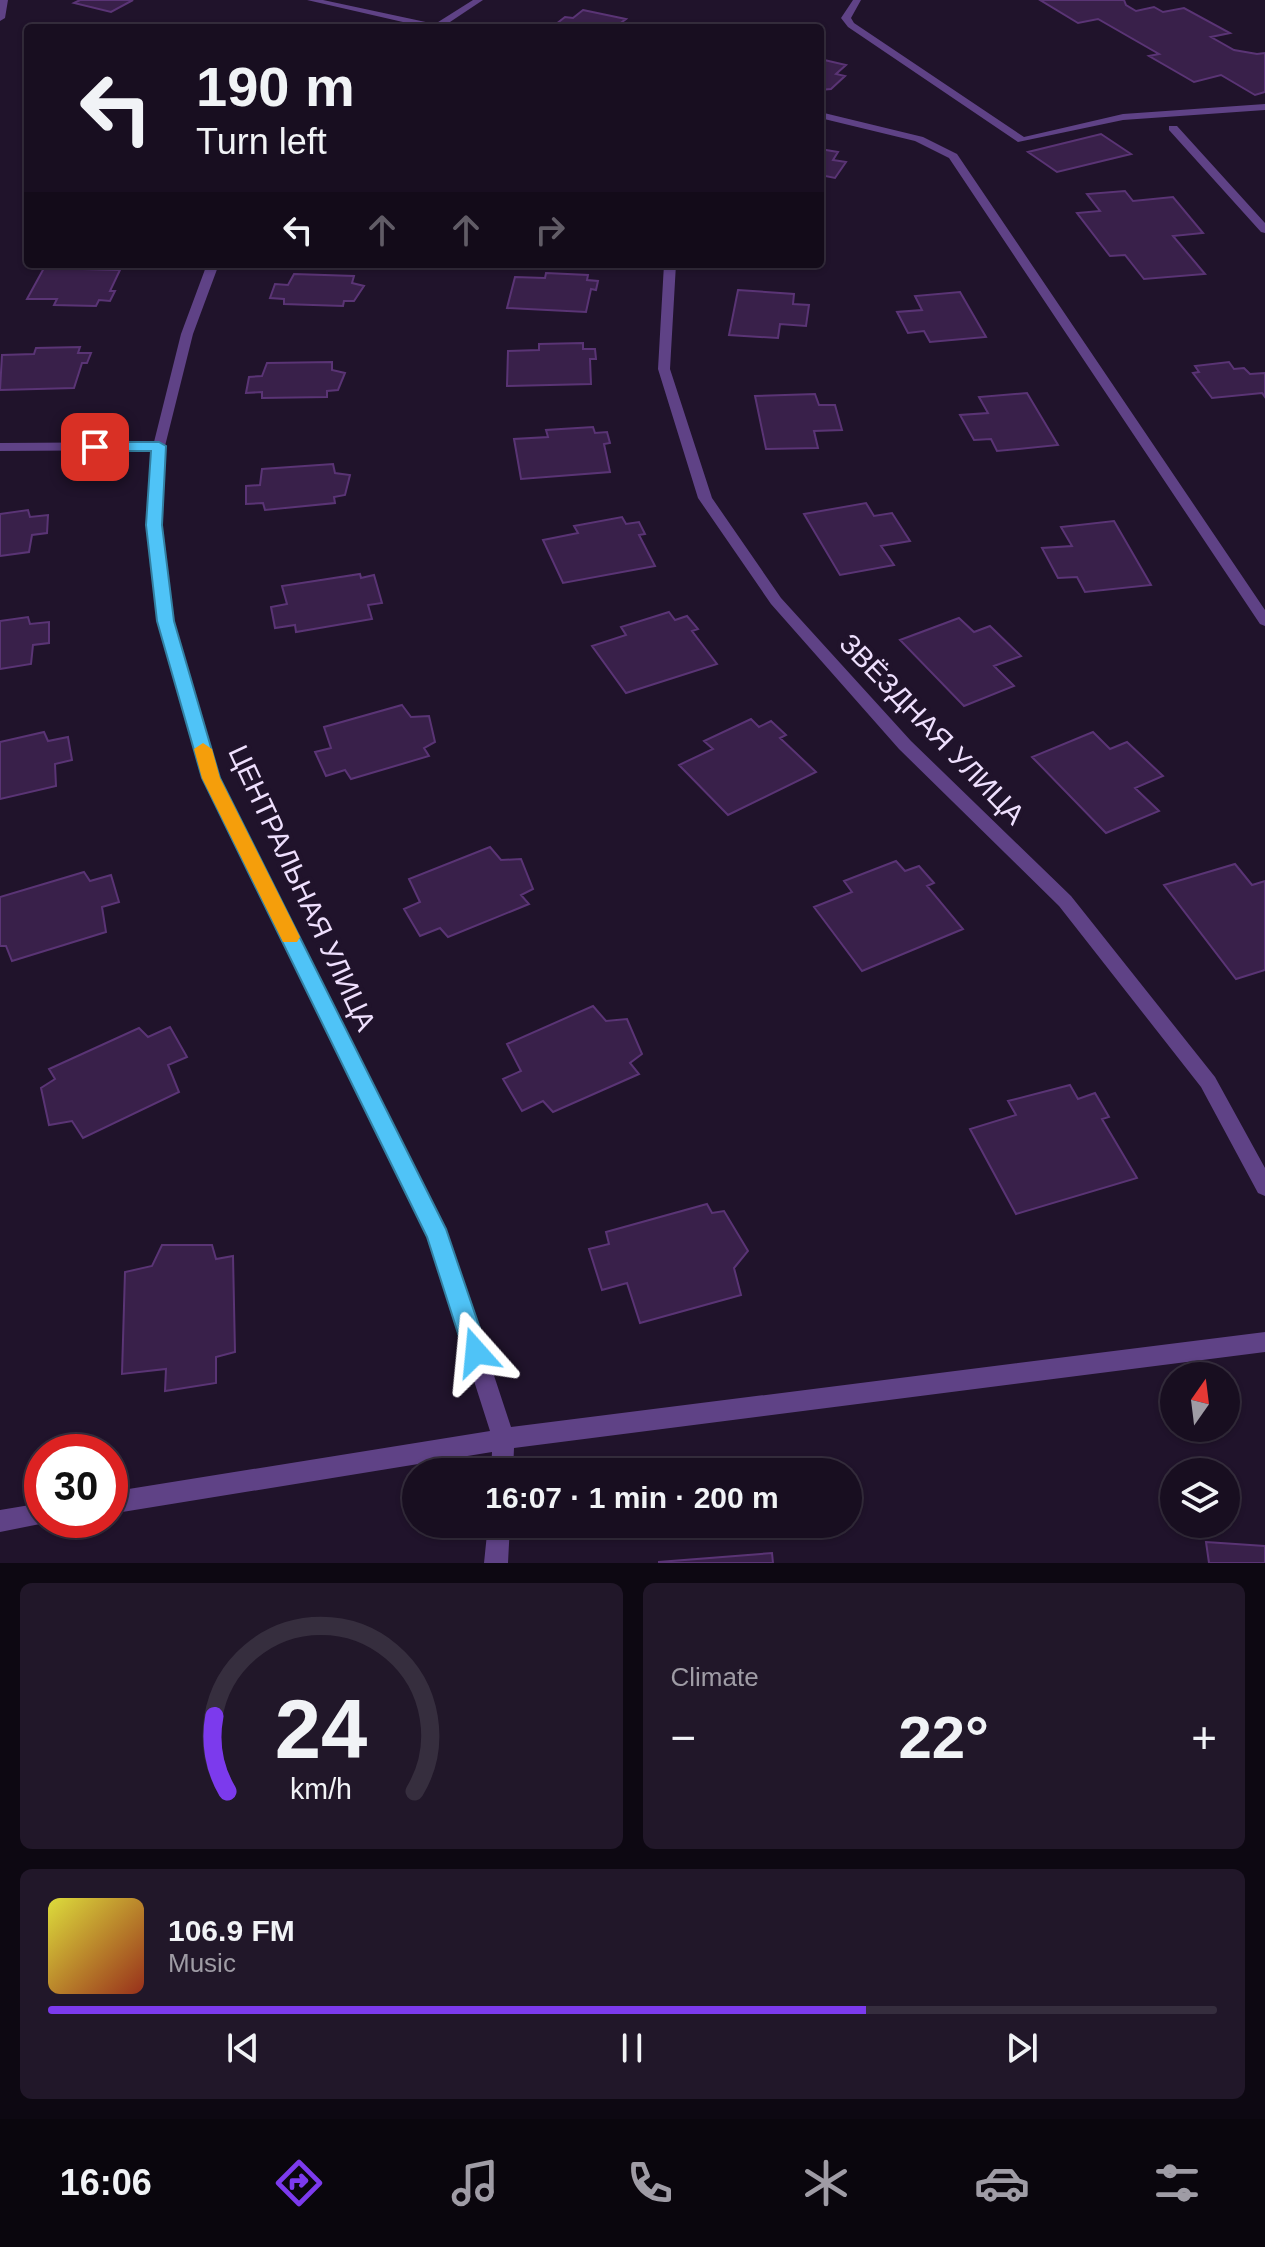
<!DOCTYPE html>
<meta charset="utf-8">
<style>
body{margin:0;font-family:Helvetica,sans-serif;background:#211729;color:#f1f3f6;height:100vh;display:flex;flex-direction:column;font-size:30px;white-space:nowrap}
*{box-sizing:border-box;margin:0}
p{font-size:26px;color:#9f9ca5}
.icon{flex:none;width:44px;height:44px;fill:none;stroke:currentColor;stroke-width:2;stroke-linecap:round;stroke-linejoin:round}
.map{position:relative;height:1563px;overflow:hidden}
.panel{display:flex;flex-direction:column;gap:20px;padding:20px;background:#0d0812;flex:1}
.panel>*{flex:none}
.guide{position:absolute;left:24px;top:24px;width:800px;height:244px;border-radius:8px;box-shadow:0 2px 6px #0004,0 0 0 2px #362e3e;background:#180e20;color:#f1f3f6;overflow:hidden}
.needle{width:52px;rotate:14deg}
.fabs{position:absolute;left:1160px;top:1362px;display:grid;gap:16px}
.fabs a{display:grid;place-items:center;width:80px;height:80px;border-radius:50%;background:#180e20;box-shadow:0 2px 6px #0004,0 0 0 2px #362e3e;font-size:40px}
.speed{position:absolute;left:24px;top:1434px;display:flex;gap:16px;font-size:40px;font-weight:700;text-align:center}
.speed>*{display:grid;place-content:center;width:104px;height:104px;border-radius:50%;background:#180e20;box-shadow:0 2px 6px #0004,0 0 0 2px #362e3e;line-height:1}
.speed .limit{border:12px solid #d22;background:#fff;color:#111}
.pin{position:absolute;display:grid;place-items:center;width:68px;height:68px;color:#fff;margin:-34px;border-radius:16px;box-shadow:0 4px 12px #0006}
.me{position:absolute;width:88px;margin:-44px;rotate:342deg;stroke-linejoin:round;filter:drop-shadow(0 0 6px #0008)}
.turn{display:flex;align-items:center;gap:28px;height:168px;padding:0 40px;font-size:36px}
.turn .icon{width:104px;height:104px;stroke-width:2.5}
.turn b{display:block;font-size:56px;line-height:68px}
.lanes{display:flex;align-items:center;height:76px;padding:0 40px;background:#0003;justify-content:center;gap:40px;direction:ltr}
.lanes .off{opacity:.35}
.big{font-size:60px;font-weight:800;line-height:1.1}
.panel .widget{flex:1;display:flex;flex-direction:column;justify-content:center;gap:12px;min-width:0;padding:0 28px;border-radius:12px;background:#211729}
.panel .dial{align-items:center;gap:0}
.dial svg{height:208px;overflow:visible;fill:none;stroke:#362e3e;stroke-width:7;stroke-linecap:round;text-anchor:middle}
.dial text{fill:#f1f3f6;stroke:none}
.song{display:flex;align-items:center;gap:24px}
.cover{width:96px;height:96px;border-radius:12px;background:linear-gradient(135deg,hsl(60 70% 55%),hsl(10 70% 35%))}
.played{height:8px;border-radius:4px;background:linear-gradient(90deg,#7c3aed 70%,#362e3e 70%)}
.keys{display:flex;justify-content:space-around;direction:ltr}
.heat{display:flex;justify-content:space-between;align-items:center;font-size:44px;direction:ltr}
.panel .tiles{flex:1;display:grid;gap:20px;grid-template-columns:1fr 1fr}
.widget:last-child{grid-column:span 2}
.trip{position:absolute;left:402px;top:1458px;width:460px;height:80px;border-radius:40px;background:#180e20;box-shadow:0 2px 6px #0004,0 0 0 2px #362e3e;font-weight:800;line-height:80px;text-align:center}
.dock{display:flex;height:128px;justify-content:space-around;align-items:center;background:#0a060d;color:#9f9ca5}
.dock .icon{width:56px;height:56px}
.dock .on{color:#7c3aed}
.dock b{font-size:36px;color:#f1f3f6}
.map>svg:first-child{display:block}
.building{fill:#39204a;stroke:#5a3475;stroke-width:2}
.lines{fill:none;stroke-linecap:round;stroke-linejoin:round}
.lane{fill:#5f4286;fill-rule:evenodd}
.street{fill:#5f4286;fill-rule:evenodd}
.route{fill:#4fc3f7;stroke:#337fa1;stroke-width:2}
.slow{fill:#f59e0b}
.labels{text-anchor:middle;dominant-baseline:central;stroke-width:8;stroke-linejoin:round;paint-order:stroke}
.street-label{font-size:28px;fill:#eedffd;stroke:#20132b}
</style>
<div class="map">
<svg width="1265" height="1563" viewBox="0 0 1265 1563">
<rect width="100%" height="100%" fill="#20132b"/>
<!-- building -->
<path class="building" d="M80 0H133L111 12 74 3Z
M1040 0H1124L1126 5 1136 11 1154 7 1163 12 1184 8 1230 33 1211 37 1234 50 1257 54 1265 53V92L1255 95 1221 75 1194 82 1149 56 1159 54 1098 19 1078 23Z
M583 10 626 19 614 28H551L565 17 573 18Z
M820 59 846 65 836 74 845 76 831 89 820 90Z
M1101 134 1131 154 1057 172 1028 152Z
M820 149 838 152 833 160 846 162 835 178 820 175Z
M1125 191 1133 201 1173 197 1203 233 1173 236 1205 274 1144 279 1125 255 1110 256 1077 213 1100 211 1087 194Z
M44 268 120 270 110 291H115L110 301 99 300 96 306 54 305 57 299H27Z
M546 273 588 275 587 280 598 281 596 290 591 289 586 312 507 308 515 277 545 278Z
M294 274 354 276 352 283 364 286 354 301H344L343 306 284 304V299L270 298 275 284 288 285Z
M738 290 794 294 793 304 809 305 806 326 780 324 778 338 729 335Z
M960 292 986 337 930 342 924 331 908 333 897 312 922 310 915 296Z
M583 343V349H595L596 359H590L591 384 507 386 508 351 539 350V344Z
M80 347 78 353H91L87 363H82L74 388 0 390 2 355 34 354 36 348Z
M332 362V370L345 373 338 390 327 391V397L262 398V392L246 393 249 377 262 376 267 363Z
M1229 362 1234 369 1244 368 1250 374 1265 373V397L1262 393 1212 398 1193 373 1199 372 1195 366Z
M1027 393 1058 445 997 451 991 439 974 440 960 415 988 413 979 397Z
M815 394 819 405H835L842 430 814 431 818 448 766 449 755 396Z
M593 427 595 433 607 432 610 443 604 444 610 472 521 479 514 439 548 437 546 430Z
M333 464 335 473 350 475 345 495 334 497 335 503 265 510 263 503 246 504V486L260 485 262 469Z
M866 503 874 516 892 513 910 541 881 546 894 565 840 575 804 514Z
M28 510 30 517 48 515 47 533 32 535 29 552 0 556V514Z
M622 517 626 524 639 522 645 534 639 535 655 566 563 583 543 540 578 533 574 526Z
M1114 521 1151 585 1085 592 1077 577 1058 578 1042 548 1072 546 1061 527Z
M360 574 361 578 374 575 382 603 368 605 372 619 296 632 295 625 275 628 271 607 287 604 282 586Z
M669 612 675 620 687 616 698 629 692 631 717 664 626 693 592 646 626 635 621 627Z
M28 617 30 624 49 622V643L33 645 31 664 0 669V621Z
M959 618 974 632 990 626 1021 656 994 666 1014 686 964 706 900 640Z
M402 705 411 717 429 716 435 742 424 748 429 756 351 779 345 770 326 776 315 752 331 748 324 727Z
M751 719 759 727 771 721 786 735 780 738 816 772 728 815 679 765 713 749 704 741Z
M44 732 48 741 68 737 72 760 55 764 56 786 0 799V742Z
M1093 732 1110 749 1127 742 1163 776 1135 788 1159 811 1106 833 1032 757Z
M490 847 501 860 521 859 533 889 521 895 529 904 448 937 440 928 420 936 404 909 420 902 409 879Z
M896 861 905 871 919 866 934 883 927 886 963 929 862 971 814 907 852 892 844 881Z
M1235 864 1252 885 1265 881V970L1236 979 1164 885Z
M84 872 90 881 111 875 119 902 102 907 106 932 12 961 6 946H0V897Z
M593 1006 606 1021 627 1019 642 1054 630 1063 639 1074 553 1112 543 1101 522 1111 503 1079 521 1071 507 1044Z
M170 1027 187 1057 168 1065 179 1092 83 1138 72 1121 49 1125 41 1088 55 1079 49 1069 139 1028 148 1037Z
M1070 1085 1078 1099 1095 1093 1109 1117 1102 1119 1137 1178 1016 1214 970 1129 1016 1115 1008 1101Z
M707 1204 712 1213 724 1211 748 1251 734 1268 741 1295 640 1323 627 1283 602 1290 589 1249 609 1244 606 1232Z
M162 1245H212L216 1259 233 1256 235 1352 216 1357V1383L165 1391 166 1369 122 1374 125 1272 152 1266Z
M1206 1542 1265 1546V1563H1209Z
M772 1553 773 1563H659V1562Z"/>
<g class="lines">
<!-- lane -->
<path class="lane" d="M853 0H861L851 18 854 23 1024 137 1123 114 1265 104V110L1123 120 1018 142 848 27 841 18Z
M1169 126H1177L1265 223V233L1261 232 1169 130Z"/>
<!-- street -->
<path class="street" d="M0 0H8L5 18 0 21Z
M307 0H323L435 24 473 0H483L444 26 447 28H429Z
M820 112 923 137 957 154 1265 610V626L1260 624 949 158 915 141 820 118Z
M207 264H219L193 334 165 446 161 525 173 621 219 778 448 1236 511 1427 1265 1332V1352L514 1448 513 1472H491L492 1452 110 1514V1492L490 1431 428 1237 203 778 159 621 147 525 152 450 0 451V443L154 442 181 334Z
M664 264H676L670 369 712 498 781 598 911 741 1071 896 1215 1077 1265 1168V1196L1258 1193 1201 1087 1059 906 899 749 771 604 698 498 658 369Z
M42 1503V1520H51L50 1522 0 1532V1510Z
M488 1524H510L508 1563H484Z"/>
</g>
<!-- route -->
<path class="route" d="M159 442 166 446 162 525 174 621 220 778 446 1229 488 1352 484 1360 476 1364 467 1360 464 1352 427 1237 202 778 157 621 146 525 151 451H95L88 447 95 442Z"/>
<!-- slow -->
<path class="slow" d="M203 743 212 749 220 778 300 937 297 942H283L202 778 194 749Z"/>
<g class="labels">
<!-- street labels -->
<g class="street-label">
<text transform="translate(932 729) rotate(46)">ЗВЁЗДНАЯ УЛИЦА</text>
<text transform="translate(302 888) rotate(65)">ЦЕНТРАЛЬНАЯ УЛИЦА</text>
</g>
</g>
</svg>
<div class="fabs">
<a><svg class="needle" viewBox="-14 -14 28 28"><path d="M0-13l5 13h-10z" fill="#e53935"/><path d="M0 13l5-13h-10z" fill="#9f9ca5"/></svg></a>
<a><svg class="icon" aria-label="layers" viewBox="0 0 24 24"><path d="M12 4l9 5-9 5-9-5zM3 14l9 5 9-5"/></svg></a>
</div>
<div class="speed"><div class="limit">30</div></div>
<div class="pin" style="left:95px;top:447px;background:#d93025"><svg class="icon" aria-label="arrive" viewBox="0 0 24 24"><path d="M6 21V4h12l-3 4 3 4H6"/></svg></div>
<svg class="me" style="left:476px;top:1352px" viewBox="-20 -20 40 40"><path d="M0-17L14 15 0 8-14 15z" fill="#4fc3f7" stroke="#fff" stroke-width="4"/></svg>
<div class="trip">16:07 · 1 min · 200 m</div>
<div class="guide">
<div class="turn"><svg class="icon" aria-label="left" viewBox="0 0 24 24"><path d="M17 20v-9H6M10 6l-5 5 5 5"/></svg><div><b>190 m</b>Turn left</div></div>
<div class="lanes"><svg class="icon" aria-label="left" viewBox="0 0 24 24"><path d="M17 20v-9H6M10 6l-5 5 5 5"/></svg><svg class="icon off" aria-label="ahead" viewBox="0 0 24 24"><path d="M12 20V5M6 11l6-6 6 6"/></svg><svg class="icon off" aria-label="ahead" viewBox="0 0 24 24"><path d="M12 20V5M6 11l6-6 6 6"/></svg><svg class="icon off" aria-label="right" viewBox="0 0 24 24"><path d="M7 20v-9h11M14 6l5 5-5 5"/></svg></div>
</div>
</div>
<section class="panel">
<div class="tiles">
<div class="widget dial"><svg viewBox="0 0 100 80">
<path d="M14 69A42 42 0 1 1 86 69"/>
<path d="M14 69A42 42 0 0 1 9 40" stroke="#7c3aed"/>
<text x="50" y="56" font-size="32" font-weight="700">24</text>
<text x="50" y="72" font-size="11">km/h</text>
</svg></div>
<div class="widget"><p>Climate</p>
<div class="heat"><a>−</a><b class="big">22°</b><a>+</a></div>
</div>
<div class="widget">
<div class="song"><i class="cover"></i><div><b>106.9 FM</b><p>Music</p></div></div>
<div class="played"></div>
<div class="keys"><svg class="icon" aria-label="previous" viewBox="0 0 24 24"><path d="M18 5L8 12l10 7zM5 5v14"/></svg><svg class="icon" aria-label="pause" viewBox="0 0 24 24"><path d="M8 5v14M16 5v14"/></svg><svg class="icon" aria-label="next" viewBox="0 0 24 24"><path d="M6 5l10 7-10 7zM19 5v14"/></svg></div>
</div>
</div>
</section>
<nav class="dock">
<b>16:06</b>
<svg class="icon on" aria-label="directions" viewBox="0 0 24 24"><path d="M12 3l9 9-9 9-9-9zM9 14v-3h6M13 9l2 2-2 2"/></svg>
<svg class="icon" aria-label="music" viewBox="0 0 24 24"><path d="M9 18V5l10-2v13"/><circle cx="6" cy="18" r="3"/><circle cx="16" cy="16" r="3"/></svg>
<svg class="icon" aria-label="phone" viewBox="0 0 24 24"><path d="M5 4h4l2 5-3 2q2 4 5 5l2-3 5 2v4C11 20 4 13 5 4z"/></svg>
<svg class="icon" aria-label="climate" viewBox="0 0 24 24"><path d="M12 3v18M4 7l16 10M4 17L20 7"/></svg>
<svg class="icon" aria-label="car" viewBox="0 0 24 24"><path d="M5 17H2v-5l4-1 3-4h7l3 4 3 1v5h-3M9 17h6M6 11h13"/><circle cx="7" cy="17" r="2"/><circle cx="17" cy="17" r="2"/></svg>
<svg class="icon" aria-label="filters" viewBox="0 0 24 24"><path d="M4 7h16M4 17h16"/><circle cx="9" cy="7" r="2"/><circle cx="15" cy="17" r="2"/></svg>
</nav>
